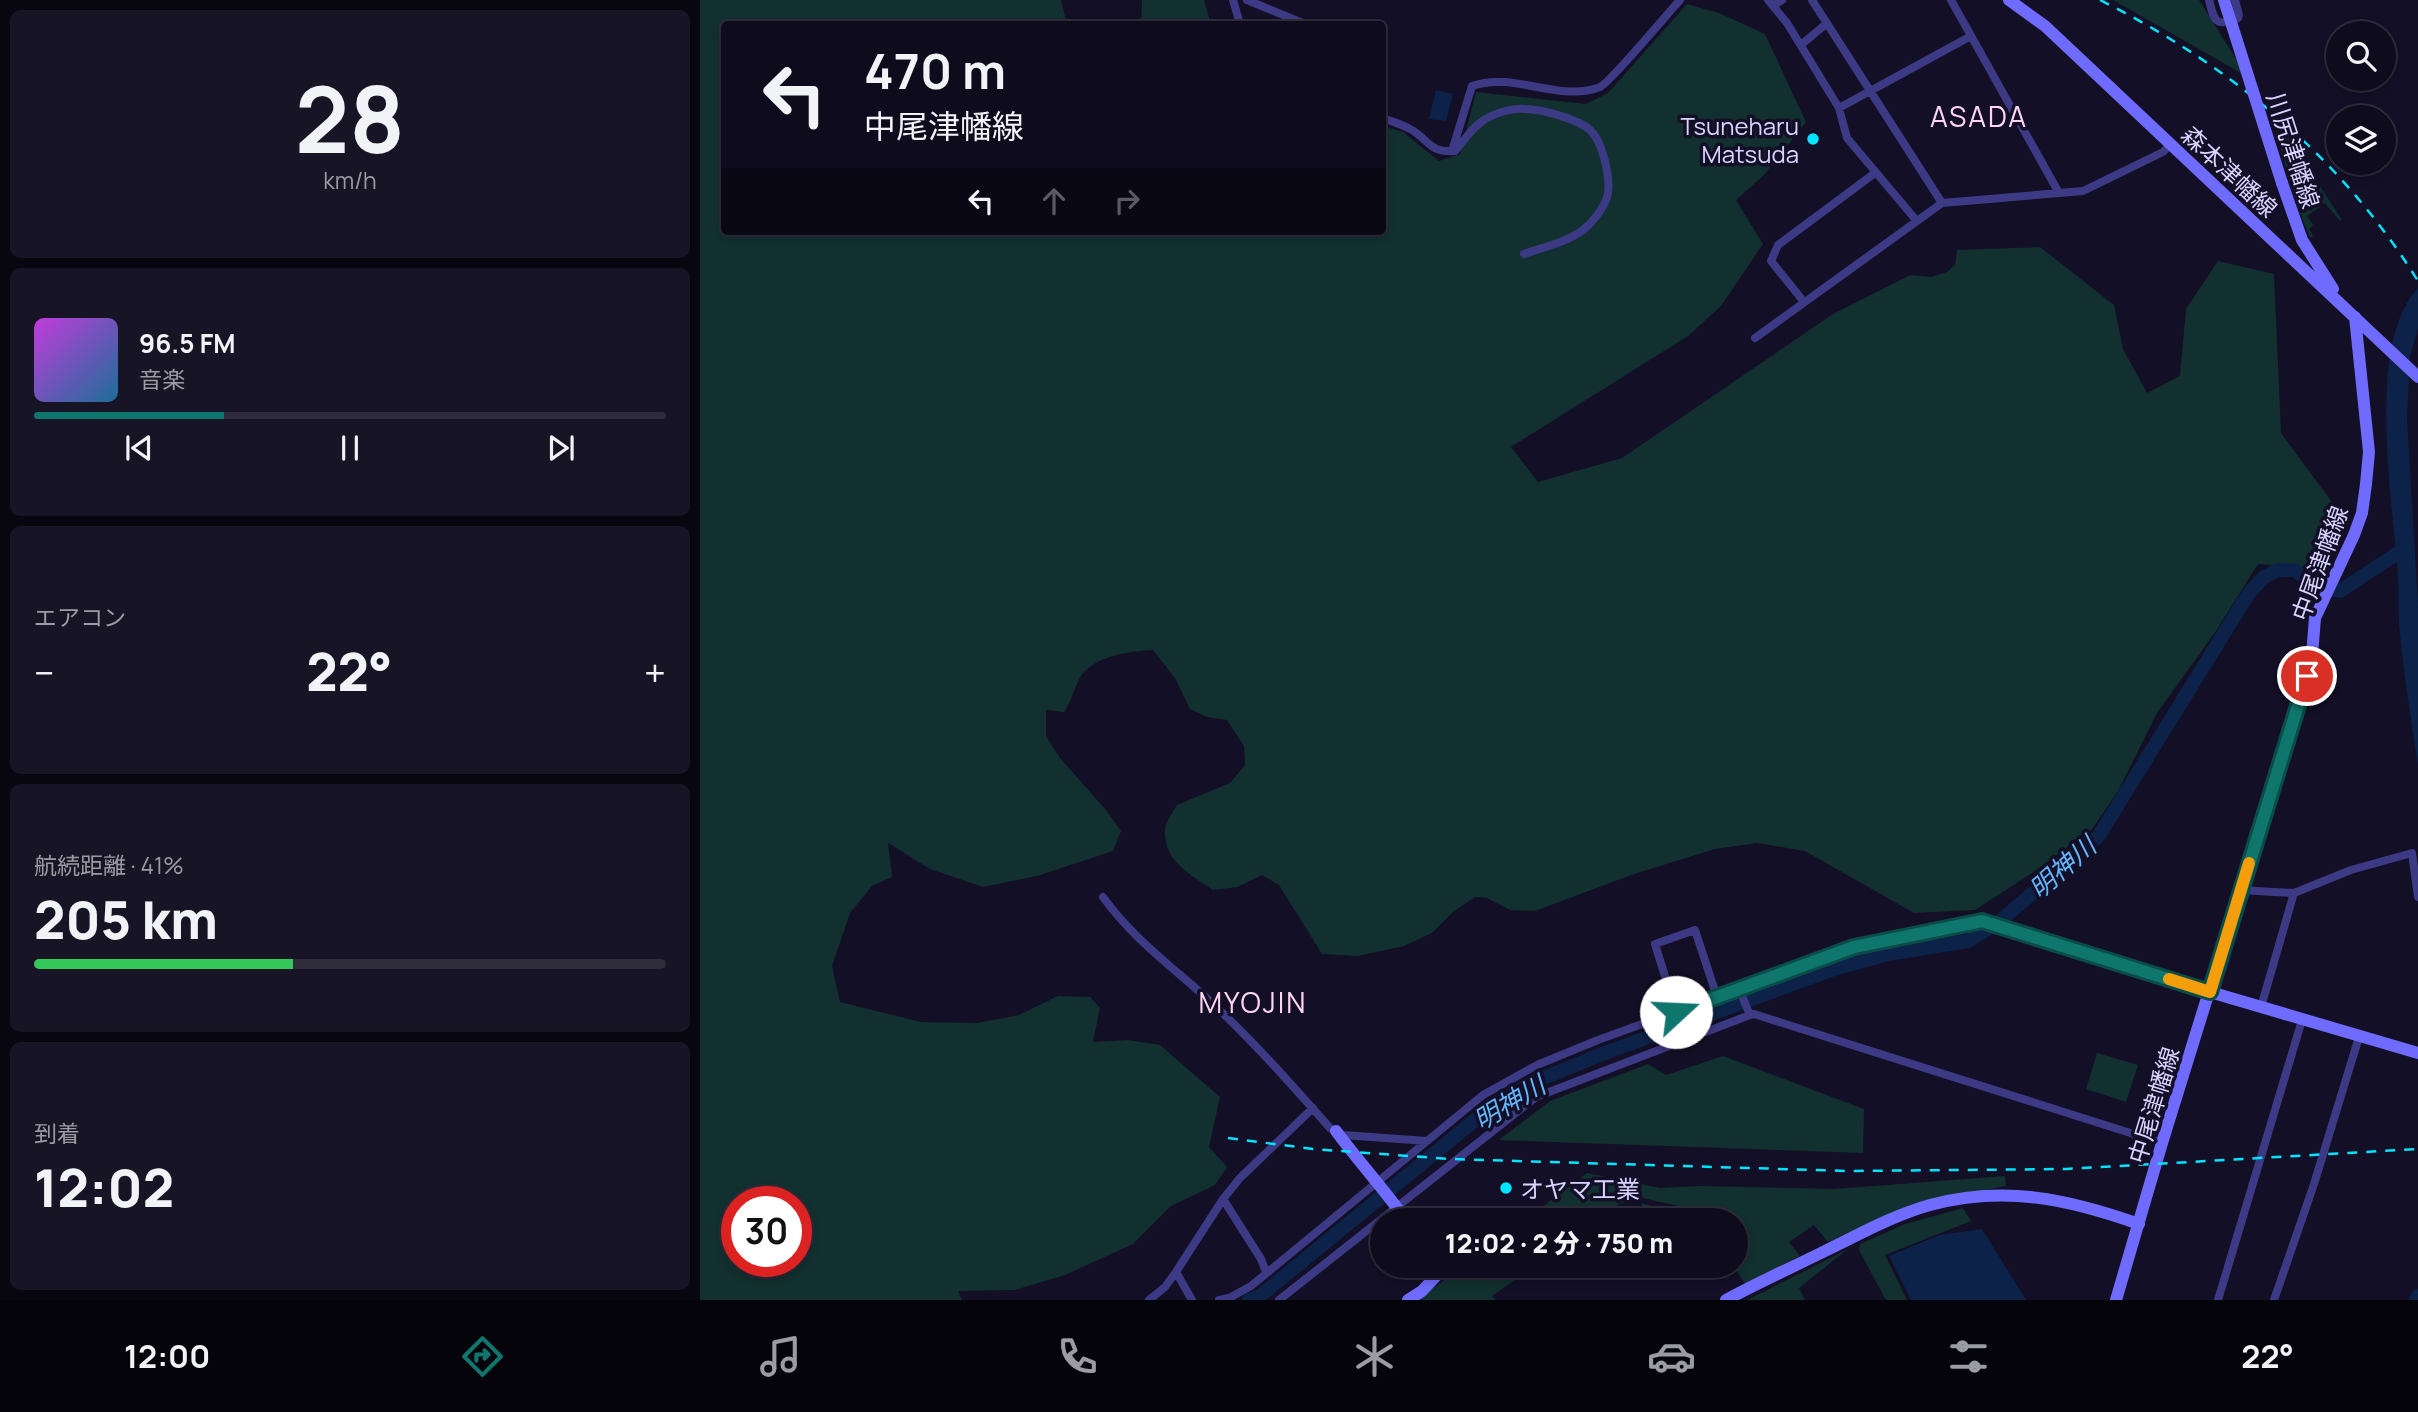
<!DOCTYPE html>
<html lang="ja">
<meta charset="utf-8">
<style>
body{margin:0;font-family:Manrope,"Noto Sans JP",sans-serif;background:#171425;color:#f1f3f6;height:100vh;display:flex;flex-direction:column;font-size:26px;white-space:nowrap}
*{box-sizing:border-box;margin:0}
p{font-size:23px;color:#9b9ba3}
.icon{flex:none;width:38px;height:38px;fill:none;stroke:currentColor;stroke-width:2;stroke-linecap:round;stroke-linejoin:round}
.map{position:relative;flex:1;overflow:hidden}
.sheet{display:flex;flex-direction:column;gap:10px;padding:10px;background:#08060f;width:700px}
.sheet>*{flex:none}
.hud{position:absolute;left:21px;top:21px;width:665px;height:214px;border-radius:7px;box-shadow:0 4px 10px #0003,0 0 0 2px #2e2b3b;background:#0e0b1c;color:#f1f3f6;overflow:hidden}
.controls{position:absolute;left:1626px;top:21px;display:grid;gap:14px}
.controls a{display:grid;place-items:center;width:70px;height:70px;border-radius:50%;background:#0e0b1c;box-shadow:0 4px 10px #0003,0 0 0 2px #2e2b3b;font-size:35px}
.speed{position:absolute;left:21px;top:1186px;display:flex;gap:14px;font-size:35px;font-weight:700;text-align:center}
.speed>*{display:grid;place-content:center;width:91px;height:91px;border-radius:50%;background:#0e0b1c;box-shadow:0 4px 10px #0003,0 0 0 2px #2e2b3b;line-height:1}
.speed .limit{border:10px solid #d22;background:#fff;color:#111}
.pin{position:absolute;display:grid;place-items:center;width:60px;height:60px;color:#fff;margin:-30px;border:4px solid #fff;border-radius:50%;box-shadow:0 2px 7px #0007}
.me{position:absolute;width:77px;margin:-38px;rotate:70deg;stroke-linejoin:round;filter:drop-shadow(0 0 5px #0008)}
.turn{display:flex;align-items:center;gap:24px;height:147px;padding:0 28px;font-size:32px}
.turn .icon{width:91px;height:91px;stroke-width:2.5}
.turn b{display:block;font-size:49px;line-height:60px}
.lanes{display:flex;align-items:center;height:66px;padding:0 28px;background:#0003;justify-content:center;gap:35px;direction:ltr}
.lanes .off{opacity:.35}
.big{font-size:52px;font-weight:800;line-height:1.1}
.sheet .tile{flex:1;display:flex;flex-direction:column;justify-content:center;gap:10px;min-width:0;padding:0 24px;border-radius:10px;background:#171425}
.sheet .dial{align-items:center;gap:0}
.dial b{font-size:91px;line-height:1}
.song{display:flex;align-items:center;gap:21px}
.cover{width:84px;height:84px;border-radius:10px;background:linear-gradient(135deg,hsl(290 70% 55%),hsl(200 70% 35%))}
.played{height:7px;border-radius:4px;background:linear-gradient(90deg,#0f766e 30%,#2e2b3b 30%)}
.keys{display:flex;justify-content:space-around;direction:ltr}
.heat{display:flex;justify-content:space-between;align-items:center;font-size:38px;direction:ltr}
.charge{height:10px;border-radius:5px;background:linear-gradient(90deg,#34c759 41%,#2e2b3b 0)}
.trip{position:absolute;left:670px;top:1208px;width:378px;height:70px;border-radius:35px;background:#0e0b1c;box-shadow:0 4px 10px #0003,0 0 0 2px #2e2b3b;font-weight:800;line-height:70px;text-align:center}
.dock{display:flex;height:112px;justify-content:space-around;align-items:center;background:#06040b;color:#9b9ba3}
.dock .icon{width:49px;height:49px}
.dock .on{color:#0f766e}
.dock b{font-size:32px;color:#f1f3f6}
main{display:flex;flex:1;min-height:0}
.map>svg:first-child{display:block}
.green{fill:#12302f;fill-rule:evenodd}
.water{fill:#0c2248}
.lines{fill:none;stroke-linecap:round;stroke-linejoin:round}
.river{stroke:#0c2248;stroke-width:14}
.street{stroke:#3d3a85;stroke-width:8}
.secondary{stroke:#6f6bff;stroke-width:12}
.rail{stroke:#00e5ff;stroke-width:2.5;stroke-dasharray:10 9;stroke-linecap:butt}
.secondary-bridge{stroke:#6f6bff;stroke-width:12}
.route-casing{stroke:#0a4d48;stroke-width:18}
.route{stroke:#0f766e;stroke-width:12}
.slow{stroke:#f59e0b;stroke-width:12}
.poi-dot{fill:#00e5ff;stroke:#130f26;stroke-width:2.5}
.labels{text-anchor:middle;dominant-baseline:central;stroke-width:7;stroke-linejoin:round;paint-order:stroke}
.poi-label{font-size:24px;fill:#d9d4ff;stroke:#130f26;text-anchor:end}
.street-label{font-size:24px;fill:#d9d4ff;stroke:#130f26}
.water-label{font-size:26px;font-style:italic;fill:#62b6ff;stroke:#130f26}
.quarter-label{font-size:28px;letter-spacing:2px;fill:#ffd6f0;stroke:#130f26}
</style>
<main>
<section class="sheet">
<div class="tile dial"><b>28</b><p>km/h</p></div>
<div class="tile">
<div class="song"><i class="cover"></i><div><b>96.5 FM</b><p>音楽</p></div></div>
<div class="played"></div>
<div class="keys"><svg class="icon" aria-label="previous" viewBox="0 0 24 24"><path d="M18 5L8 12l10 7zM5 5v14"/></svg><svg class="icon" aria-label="pause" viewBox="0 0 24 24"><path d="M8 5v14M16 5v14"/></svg><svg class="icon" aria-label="next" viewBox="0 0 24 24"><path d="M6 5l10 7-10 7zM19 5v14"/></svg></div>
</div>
<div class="tile"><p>エアコン</p>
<div class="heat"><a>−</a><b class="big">22°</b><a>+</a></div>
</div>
<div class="tile"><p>航続距離 · 41%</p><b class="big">205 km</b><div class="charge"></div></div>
<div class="tile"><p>到着</p><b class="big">12:02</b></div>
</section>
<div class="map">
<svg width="1718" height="1300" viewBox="0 0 1718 1300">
<rect width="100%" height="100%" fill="#130f26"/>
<!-- green -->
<path class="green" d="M0 0H361L367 24H24V231H682L683 126 703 132 739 161 760 154 776 92 886 104 908 93 987 4 1019 13 1065 34 1106 122 1064 175 1036 200 1063 244 1021 306 988 336 811 447 838 482 922 458 1133 314 1210 275 1231 277 1247 272 1255 265 1257 250 1340 247 1414 305 1423 349 1447 393 1480 376 1486 309 1518 261 1574 274 1581 433 1645 520 1626 577 1593 567 1558 564 1516 631 1457 713 1418 791 1392 829 1332 873 1275 910 1214 913 1105 851 1057 843 1015 849 934 874 835 911 810 910 787 898 775 897 754 911 732 933 704 946 658 956 622 954 579 885 562 875 537 887 513 890C490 874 463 861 465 829 466 821 473 812 477 805L530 783 545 765 544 746 527 720 507 717 490 709 475 678 453 650C431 651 401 655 384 672 376 681 372 701 364 712L346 710V736L360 758 406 810 421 831 413 851 337 876 283 887 230 869 188 843 192 877 172 886 150 913 132 966 140 1002 221 1022 278 1023 319 1015 358 996 390 997 400 1008 393 1042 428 1040 460 1045 520 1097 509 1147 527 1167 515 1185 471 1206 433 1244 365 1275 315 1290 258 1291 262 1300H0ZM37 1202H96V1262H37Z
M442 0H504L511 24H441Z
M1413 0H1499L1538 62 1541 73Z
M1575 117 1642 220 1640 221 1625 203 1607 216 1613 225 1609 229 1613 236 1610 238 1595 200 1574 124Z
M1397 1053 1438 1065 1426 1102 1386 1089Z
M1023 1056 1164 1109 1163 1153 799 1140 850 1101 948 1064 966 1075Z
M887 1173 960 1188 1001 1186 1134 1189 1305 1176 1306 1186 1209 1205 1128 1242 1114 1225 1089 1242 1100 1256 1045 1284 1037 1271 1021 1277 1007 1265H1036V1220H979L978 1206 943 1198 919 1204 898 1220H825Z
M942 1203 959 1208 968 1220H938Z
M1263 1208 1271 1221 1185 1255 1207 1300H1186L1159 1250 1160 1244 1205 1224Z
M1148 1249 1099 1288 1105 1300H1047Z
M764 1265H836L792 1296 796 1300H718Z"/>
<!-- water -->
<path class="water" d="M736 90 753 94 746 121 729 119Z
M1718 288V328L1710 357 1707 419 1718 603V766C1711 719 1703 671 1699 623 1698 607 1699 591 1698 575 1693 502 1665 344 1718 288Z
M1282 1229 1326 1300H1211L1189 1256 1239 1235Z"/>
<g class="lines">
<!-- river -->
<path class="river" d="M549 1300 560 1296 780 1116 827 1085 902 1054 1134 969 1188 954 1268 941 1300 921 1398 837 1549 593 1564 577 1578 570H1595L1614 586 1640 591 1704 549
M1716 1300 1718 1296"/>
<!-- street -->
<path class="street" d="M533 0 540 24
M547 0 605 24
M1068 0 1087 23 1139 108 1147 138 1216 220
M1112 0 1242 203 1383 191 1463 152 1470 145
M1251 0 1359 193
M1509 0C1514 21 1516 28 1538 18L1539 15 1535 0
M1073 6 1082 0
M1101 45 1127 23
M1139 108 1271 36
M682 118C691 121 701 124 710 129 729 139 728 153 755 151 764 141 772 127 784 120 795 113 812 108 825 109 841 109 878 119 890 130 903 142 913 184 906 200 902 210 892 223 883 230 867 242 844 247 824 254
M752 151 772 86C814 71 859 103 900 87 910 83 968 13 980 0
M1104 302 1071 261 1078 245 1175 173
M1055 338 1242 203
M1540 890 1594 893 1651 870 1712 853 1718 897
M403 897C433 939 474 968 511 1002 553 1041 592 1085 630 1128L643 1135 727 1141
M1039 989 1050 1015
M1561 1007 1594 893
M976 1012 955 944 995 930 1017 997
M523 1199 561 1259 566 1272
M449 1300 465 1287 476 1272
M492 1300 476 1272 523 1199 540 1178 613 1108
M519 1300 529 1298 551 1286 783 1095 837 1065 898 1040 1154 947 1282 921 1510 992
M579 1300 836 1097 1050 1015 1054 1014 1462 1143
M1518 1300 1602 1020
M1574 1300 1614 1184 1659 1037"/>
<!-- secondary -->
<path class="secondary" d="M1309 0 1345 26 1718 377
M1582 183 1602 240 1633 289
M1510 992 1718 1053
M636 1131C659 1162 684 1189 706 1220
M708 1300 722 1291 737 1275V1265
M1026 1300C1059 1282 1093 1267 1127 1250 1160 1234 1194 1215 1230 1205 1305 1185 1368 1199 1439 1224
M1416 1300 1462 1143 1607 676 1612 655 1615 618 1654 535 1662 513 1666 484 1669 452 1655 317"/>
<!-- rail -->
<path class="rail" d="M1400 0C1530 65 1641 157 1718 281
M528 1138 613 1149 751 1159 1148 1171 1366 1169 1718 1149"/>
<!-- secondary-bridge -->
<path class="secondary-bridge" d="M1524 0 1582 183"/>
</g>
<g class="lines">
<defs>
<path id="route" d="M976 1012 1154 947 1282 921 1510 992 1607 676"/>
</defs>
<!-- route casing -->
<use href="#route" class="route-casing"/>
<!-- route -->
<use href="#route" class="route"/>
<!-- slow -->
<path class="slow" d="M1469 979 1510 992 1549 863"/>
</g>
<!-- markers -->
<g class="poi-dot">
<circle cx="1113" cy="139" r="7"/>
<circle cx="806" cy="1188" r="7"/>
</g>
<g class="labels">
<!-- poi labels -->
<g class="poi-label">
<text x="1099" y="125">Tsuneharu<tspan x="1099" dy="28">Matsuda</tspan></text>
<text x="820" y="1188" text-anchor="start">オヤマ工業</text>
</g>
<!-- street labels -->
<g class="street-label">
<text transform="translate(1594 150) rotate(72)">川尻津幡線</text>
<text transform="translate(1530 171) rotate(43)">森本津幡線</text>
<text transform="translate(1619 563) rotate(-70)">中尾津幡線</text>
<text transform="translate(1453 1105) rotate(-73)">中尾津幡線</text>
</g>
<!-- water labels -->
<g class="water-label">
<text transform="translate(1362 867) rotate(-41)">明神川</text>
<text transform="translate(809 1102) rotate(-31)">明神川</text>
</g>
<!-- quarter labels -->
<g class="quarter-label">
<text x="1279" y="116">ASADA</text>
<text x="553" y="1002">MYOJIN</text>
</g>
</g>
</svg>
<div class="controls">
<a><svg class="icon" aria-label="search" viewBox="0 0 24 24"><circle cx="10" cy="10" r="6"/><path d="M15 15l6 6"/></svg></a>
<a><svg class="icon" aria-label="layers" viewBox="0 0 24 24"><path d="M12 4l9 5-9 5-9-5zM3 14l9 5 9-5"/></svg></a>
</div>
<div class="speed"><div class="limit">30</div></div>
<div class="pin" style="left:1607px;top:676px;background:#d93025"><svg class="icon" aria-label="arrive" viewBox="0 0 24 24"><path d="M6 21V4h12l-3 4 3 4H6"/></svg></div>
<svg class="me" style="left:976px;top:1012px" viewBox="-20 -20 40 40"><circle r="19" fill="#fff"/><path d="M0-13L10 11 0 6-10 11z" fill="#0f766e"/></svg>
<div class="trip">12:02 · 2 分 · 750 m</div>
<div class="hud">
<div class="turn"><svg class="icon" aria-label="left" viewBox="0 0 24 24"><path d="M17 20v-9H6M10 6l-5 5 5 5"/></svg><div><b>470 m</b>中尾津幡線</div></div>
<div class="lanes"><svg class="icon" aria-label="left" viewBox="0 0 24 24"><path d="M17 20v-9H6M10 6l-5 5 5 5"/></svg><svg class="icon off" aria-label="ahead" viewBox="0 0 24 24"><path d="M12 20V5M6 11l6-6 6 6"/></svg><svg class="icon off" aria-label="right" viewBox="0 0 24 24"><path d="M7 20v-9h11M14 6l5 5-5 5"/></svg></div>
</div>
</div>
</main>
<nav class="dock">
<b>12:00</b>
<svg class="icon on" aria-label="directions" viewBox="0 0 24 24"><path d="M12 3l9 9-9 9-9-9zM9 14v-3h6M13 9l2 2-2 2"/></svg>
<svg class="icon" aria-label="music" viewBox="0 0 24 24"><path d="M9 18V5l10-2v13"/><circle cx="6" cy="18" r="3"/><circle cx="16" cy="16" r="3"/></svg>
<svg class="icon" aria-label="phone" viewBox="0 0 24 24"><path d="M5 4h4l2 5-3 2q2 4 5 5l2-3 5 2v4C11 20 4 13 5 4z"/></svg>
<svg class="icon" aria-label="climate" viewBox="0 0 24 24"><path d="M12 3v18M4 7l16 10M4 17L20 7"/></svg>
<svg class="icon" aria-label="car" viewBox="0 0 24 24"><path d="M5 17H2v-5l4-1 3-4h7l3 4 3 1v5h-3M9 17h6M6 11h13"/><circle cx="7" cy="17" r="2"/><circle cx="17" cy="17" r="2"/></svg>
<svg class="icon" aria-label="filters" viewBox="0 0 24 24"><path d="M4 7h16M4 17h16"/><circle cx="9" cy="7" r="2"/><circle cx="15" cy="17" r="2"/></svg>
<b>22°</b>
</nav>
